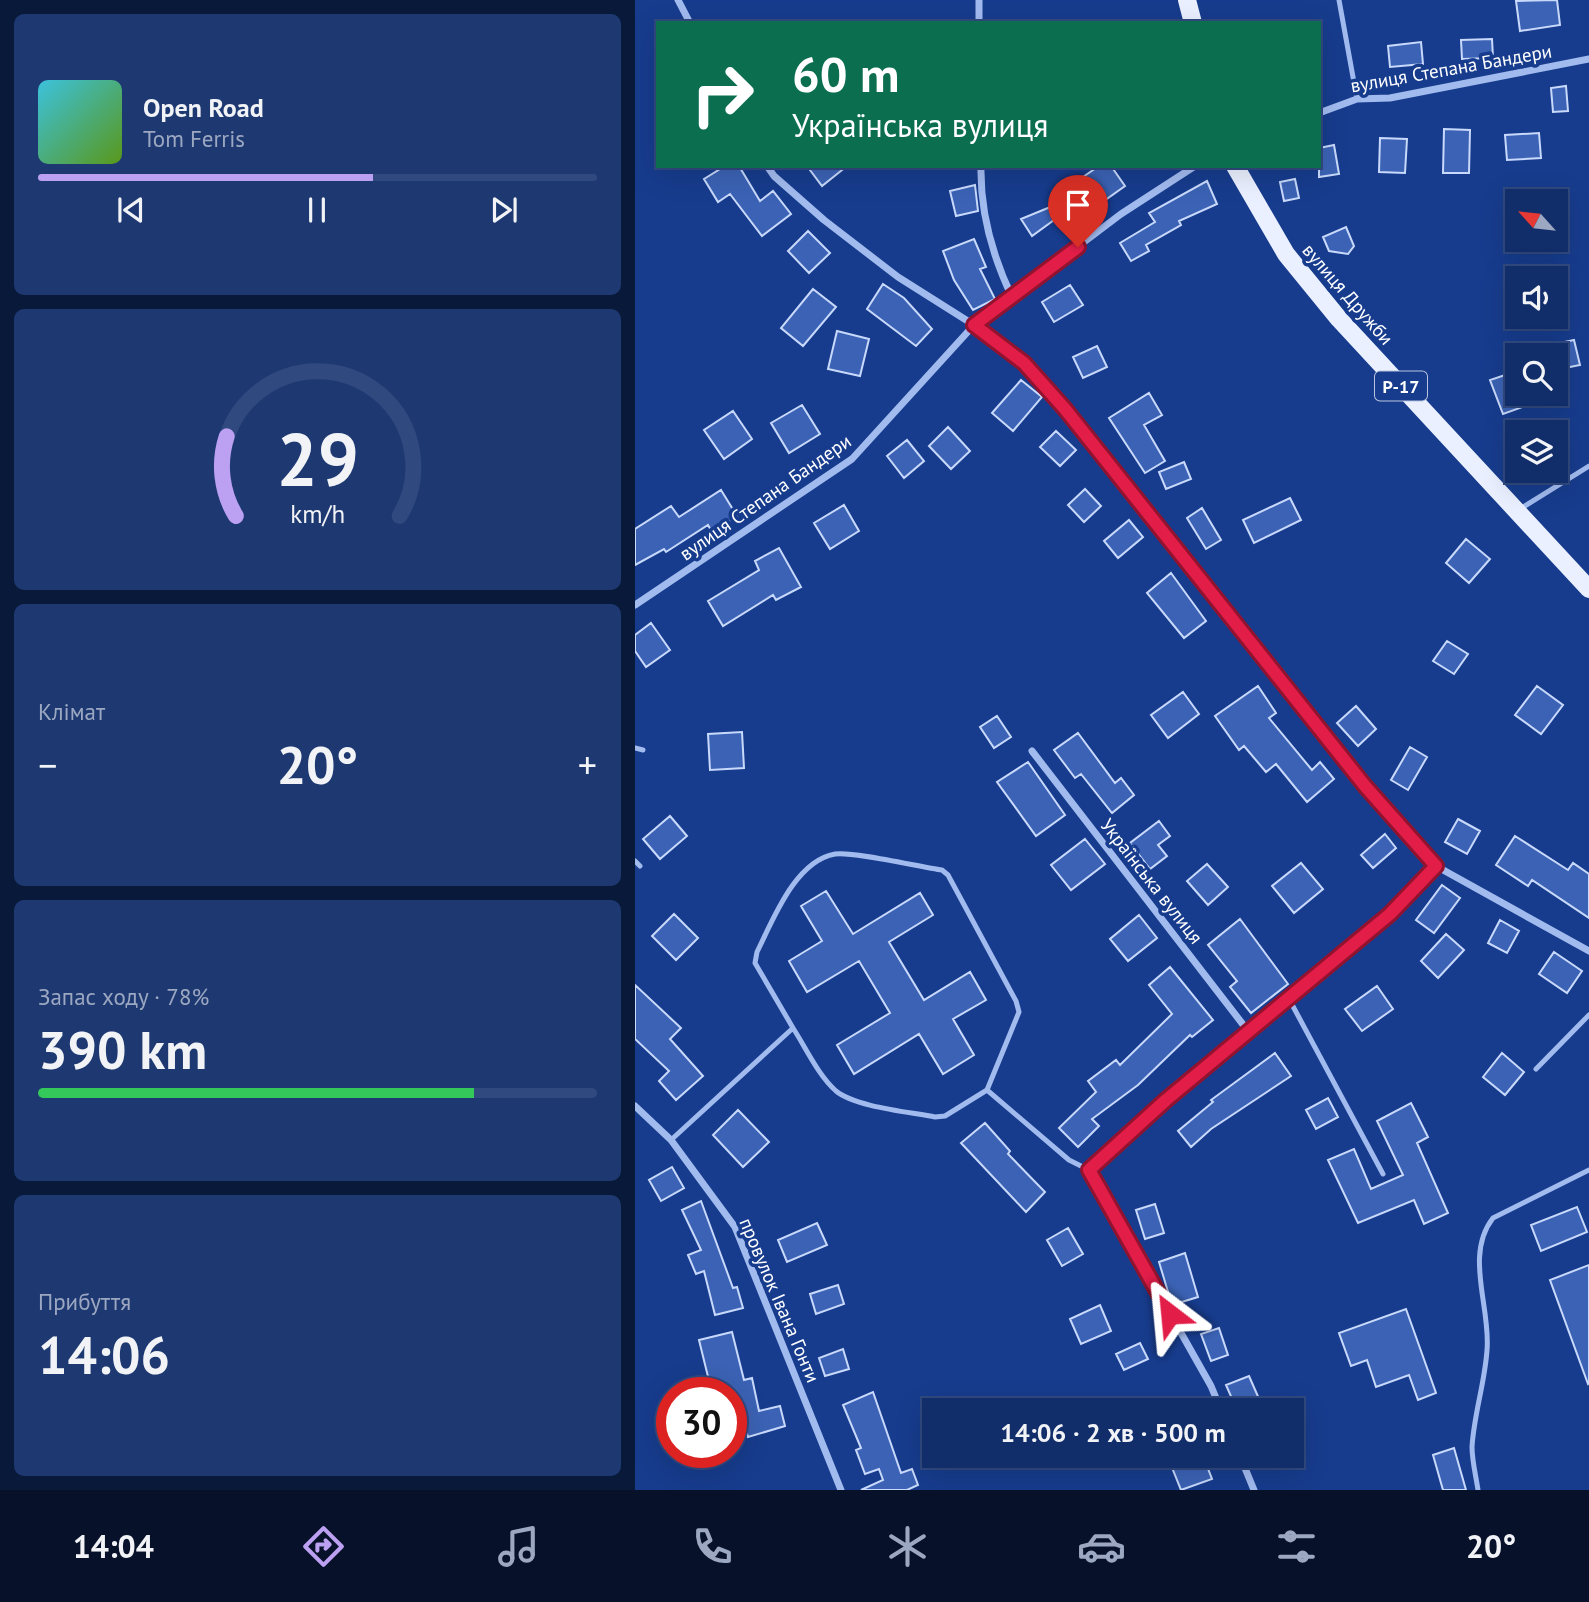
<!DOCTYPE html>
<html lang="uk">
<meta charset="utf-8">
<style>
body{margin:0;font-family:"PT Sans",sans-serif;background:#1e3972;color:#f1f3f6;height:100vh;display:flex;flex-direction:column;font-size:26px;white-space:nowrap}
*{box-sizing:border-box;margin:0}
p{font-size:23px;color:#9ca8c1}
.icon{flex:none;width:38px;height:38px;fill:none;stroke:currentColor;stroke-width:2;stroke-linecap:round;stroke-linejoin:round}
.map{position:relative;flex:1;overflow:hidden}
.panel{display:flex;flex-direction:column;gap:14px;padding:14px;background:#09193a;width:635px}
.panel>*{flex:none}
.hud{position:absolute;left:21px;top:21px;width:665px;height:147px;border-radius:0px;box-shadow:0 7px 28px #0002,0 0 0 2px #30497e;background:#0b6e4f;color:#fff;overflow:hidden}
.needle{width:46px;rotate:297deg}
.controls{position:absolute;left:870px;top:189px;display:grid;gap:14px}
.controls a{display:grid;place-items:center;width:63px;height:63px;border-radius:0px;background:#112d6a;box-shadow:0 7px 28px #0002,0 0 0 2px #30497e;font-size:35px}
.speed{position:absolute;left:21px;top:1377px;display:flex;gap:14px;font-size:35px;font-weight:700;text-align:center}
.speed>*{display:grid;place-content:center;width:91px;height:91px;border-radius:50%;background:#112d6a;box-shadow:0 7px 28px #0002,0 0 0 2px #30497e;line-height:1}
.speed .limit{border:10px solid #d22;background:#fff;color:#111}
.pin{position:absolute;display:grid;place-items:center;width:60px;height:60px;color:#fff;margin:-72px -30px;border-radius:50% 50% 50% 0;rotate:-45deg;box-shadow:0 0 7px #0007}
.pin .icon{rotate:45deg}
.me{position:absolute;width:77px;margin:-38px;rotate:331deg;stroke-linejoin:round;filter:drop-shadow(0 0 5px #0008)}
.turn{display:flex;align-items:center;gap:24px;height:147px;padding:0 21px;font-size:32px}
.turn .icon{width:91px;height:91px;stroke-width:2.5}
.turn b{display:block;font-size:49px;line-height:60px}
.big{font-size:52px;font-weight:800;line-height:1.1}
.panel .card{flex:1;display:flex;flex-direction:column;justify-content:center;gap:10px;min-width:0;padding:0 24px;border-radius:10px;background:#1e3972}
.panel .dial{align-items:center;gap:0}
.dial svg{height:182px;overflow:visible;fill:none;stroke:#30497e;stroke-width:7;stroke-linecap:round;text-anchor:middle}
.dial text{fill:#f1f3f6;stroke:none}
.song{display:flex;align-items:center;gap:21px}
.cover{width:84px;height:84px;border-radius:10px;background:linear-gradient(135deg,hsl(190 70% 55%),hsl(90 70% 35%))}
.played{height:7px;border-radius:4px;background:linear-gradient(90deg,#bca0f2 60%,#30497e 60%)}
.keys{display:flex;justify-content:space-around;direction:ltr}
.heat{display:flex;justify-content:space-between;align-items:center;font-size:38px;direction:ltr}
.charge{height:10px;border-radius:5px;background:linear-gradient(90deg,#34c759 78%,#30497e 0)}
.trip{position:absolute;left:287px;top:1398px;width:382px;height:70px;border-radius:0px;background:#112d6a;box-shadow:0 7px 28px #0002,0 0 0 2px #30497e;font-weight:800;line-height:70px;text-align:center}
.tabs{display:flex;height:112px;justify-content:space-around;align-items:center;background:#07122a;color:#9ca8c1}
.tabs .icon{width:49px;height:49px}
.tabs .selected{color:#bca0f2}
.tabs b{font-size:32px;color:#f1f3f6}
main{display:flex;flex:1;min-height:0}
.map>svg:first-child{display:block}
.building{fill:#3b62b4;stroke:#c8d9fb;stroke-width:2}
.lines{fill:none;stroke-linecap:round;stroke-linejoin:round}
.lane{stroke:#a2bbef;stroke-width:5}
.street{stroke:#a2bbef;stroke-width:7}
.primary{stroke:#eaf0ff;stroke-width:18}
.route-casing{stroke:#92132f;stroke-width:18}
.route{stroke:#e11d48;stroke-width:12}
.labels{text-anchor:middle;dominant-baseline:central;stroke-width:7;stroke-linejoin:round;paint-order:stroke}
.shield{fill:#173c8d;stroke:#b9c4dd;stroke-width:2}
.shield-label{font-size:18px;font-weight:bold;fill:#fff}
.street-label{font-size:19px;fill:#fff;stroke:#173c8d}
</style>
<main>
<section class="panel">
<div class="card">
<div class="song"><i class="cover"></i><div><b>Open Road</b><p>Tom Ferris</p></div></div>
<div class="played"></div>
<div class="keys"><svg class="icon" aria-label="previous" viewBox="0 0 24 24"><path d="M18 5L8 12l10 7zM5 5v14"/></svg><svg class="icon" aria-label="pause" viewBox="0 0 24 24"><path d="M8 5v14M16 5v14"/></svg><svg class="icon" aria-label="next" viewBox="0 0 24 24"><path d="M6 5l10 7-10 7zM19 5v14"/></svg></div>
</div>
<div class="card dial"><svg viewBox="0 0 100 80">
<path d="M14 69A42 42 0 1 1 86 69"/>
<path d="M14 69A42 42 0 0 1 10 34" stroke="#bca0f2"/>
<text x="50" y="56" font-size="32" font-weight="700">29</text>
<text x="50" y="72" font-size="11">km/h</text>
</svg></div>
<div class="card"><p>Клімат</p>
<div class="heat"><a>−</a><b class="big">20°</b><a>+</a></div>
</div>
<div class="card"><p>Запас ходу · 78%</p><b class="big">390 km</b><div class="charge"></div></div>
<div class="card"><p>Прибуття</p><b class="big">14:06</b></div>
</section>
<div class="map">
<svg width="954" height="1490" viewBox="0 0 954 1490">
<rect width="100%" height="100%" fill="#173c8d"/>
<!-- building -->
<path class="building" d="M922 0 925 25 885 31 881 1Z
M857 39 858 58 827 59 826 40Z
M786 42 788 64 755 67 753 46Z
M931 86 933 111 918 112 916 88Z
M809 129 835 130 834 173H808Z
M904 133 906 158 872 160 870 135Z
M745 138 772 139 770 173 744 172Z
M699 145 704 174 684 177V148Z
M90 166H104L125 201 138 191 156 214 127 236 95 194 83 202 69 179Z
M172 166H212L187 186Z
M464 166H476L490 186 466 203 448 177Z
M660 179 664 198 649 201 645 182Z
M572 181 582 204 544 221 546 225 511 245 514 251 496 261 485 243 520 222 514 213Z
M340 185 343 211 321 216 315 191Z
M442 196 445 201 397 236 386 219Z
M711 227 719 246 713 254 694 251 688 237Z
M173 231 195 253 174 273 153 251Z
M339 239 351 267 345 269 360 299 338 310 319 280 308 251Z
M248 284 269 298 297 329 281 346 232 309Z
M435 285 448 305 419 322 407 302Z
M178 289 201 307 168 346 146 328Z
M202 331 234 339 225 376 193 369Z
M939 340 945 365 920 370V344Z
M462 346 472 367 448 378 438 357Z
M882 371V394L918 396 868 414 855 380Z
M386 380 407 397 378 431 357 413Z
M514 393 527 415 509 425 530 461 510 473 474 418Z
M167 405 185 434 154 453 136 423Z
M98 411 117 439 89 459 69 430Z
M313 427 335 451 316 469 294 446Z
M421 431 441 450 425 466 405 447Z
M272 440 289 461 269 478 252 456Z
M549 462 556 479 531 489 524 472Z
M450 489 466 506 449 522 433 505Z
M86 490 102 516 77 532 73 525 31 552 29 549 0 565V529L36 506 44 517Z
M655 498 666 520 619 543 608 520Z
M209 505 224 531 195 549 179 523Z
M567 508 586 540 571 549 552 518Z
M494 520 508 537 483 558 469 541Z
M831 539 855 559 834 583 811 563Z
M144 548 166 587 141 600 138 595 88 626 73 601 124 570 120 561Z
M536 573 571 621 549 638 512 593Z
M16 623 35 650 11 667 0 651V635Z
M812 641 833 654 819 674 798 661Z
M623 686 641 713 634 718 677 770 685 762 699 779 672 802 641 764 631 772 609 746 604 750 580 716Z
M902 686 928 705 906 734 880 715Z
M548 692 564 714 533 738 516 715Z
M721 706 741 729 723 746 702 723Z
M362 716 376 737 359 748 345 727Z
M107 732 109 768 75 770 73 734Z
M443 733 480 783 486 778 499 795 477 813 446 774 440 778 419 750Z
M775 747 792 757 773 790 756 780Z
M393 762 430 815 401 836 362 782Z
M35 816 52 836 25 859 8 839Z
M823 819 845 831 832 854 810 842Z
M524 821 535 836 523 845 532 856 515 869 495 843Z
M750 834 761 848 738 868 726 855Z
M880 836 933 870 938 863 954 874V918L897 880 893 886 861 865Z
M450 839 470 864 436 890 416 865Z
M666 863 688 889 659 913 637 886Z
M572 864 593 887 573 905 552 881Z
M807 885 825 898 799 933 781 920Z
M191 891 218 934 285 893 298 915 254 942 289 1000 335 972 351 1000 318 1019 339 1055 308 1074 284 1034 219 1074 202 1045 255 1013 224 961 172 992 154 961 187 941 166 906Z
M39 914 63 938 41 960 17 936Z
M504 915 522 938 493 961 475 939Z
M605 919 653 984 616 1013 595 987 602 981 573 945Z
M865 920 884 931 872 953 853 943Z
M811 934 829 950 803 978 786 961Z
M919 952 947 971 932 993 904 974Z
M535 967 578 1020 557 1037 555 1035 503 1085 457 1119 464 1126 443 1147 424 1128 461 1092 453 1081 481 1060 485 1065 537 1014 514 985Z
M0 985 46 1028 35 1039 68 1076 41 1100 24 1081 34 1071 0 1039Z
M742 986 758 1009 727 1031 710 1009Z
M640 1053 656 1076 576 1129 556 1147 543 1131 578 1102 576 1100Z
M867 1053 889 1072 870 1095 848 1077Z
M693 1098 703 1117 681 1129 671 1110Z
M776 1103 793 1137 782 1143 813 1213 789 1224 779 1200 723 1223 693 1160 719 1149 736 1189 768 1175 742 1121Z
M103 1110 134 1142 108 1167 78 1135Z
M350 1123 375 1151 373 1154 410 1192 391 1212 326 1143Z
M37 1167 49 1188 26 1201 14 1180Z
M66 1201 98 1288 102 1287 108 1308 80 1315 69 1271 61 1274 53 1255 66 1250 47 1210Z
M520 1204 529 1233 510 1239 501 1210Z
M942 1207 952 1232 906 1251 896 1225Z
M182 1223 192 1245 152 1262 143 1240Z
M433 1228 448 1254 427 1266 412 1240Z
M550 1253 563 1297 537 1305 524 1262Z
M954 1265V1383L953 1384 915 1280Z
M203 1285 209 1304 181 1314 175 1294Z
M465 1305 476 1331 446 1344 435 1319Z
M771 1309 801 1393 783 1400 774 1375 741 1387 732 1360 716 1366 704 1333Z
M584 1328 593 1355 576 1361 566 1334Z
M97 1332 109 1380 117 1378 124 1411 145 1406 150 1426 113 1437 104 1404 96 1405V1393H77L64 1340Z
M505 1343 513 1359 489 1370 481 1354Z
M208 1349 214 1369 190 1376 184 1358Z
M614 1376 625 1401 602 1410 591 1385Z
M238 1392 266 1473 277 1469 283 1485 272 1490H226L248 1480 244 1469 230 1474 221 1450 226 1448 208 1405Z
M819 1448 831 1490H808L798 1455Z
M555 1456H568L577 1479 546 1490 536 1465Z"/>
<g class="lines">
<!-- lane -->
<path class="lane" d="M704 0 722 99
M885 509 954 466
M0 748 8 750
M0 861 5 866
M653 997 748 1174
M158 1028C171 1048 183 1075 201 1091 220 1107 275 1112 300 1117L310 1116 352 1090
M901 1069 954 1015
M36 1140 158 1028 120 963 122 952C138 920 160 861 200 854 218 851 285 867 307 870L313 875 381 1001 384 1012 352 1090 434 1160 454 1170
M843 1490C841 1476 837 1461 837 1447 839 1414 850 1382 852 1350 856 1308 829 1255 858 1218L954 1170"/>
<!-- street -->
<path class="street" d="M43 0 55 23
M344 0V23
M684 113 722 99 755 98 954 59
M132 166 139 176 189 220 263 277 339 325 389 363 430 409 730 786 801 866 954 951
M346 166C345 213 357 255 377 297
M0 605 217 459 339 325 486 214 560 166
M397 751 613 1031
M0 1106 36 1140 100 1227 206 1490
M586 1410 576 1386 454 1170 531 1100 756 914 801 866
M605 1456 619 1490"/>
<!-- primary -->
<path class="primary" d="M552 0 558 23
M600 166 651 254 704 319 954 589"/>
</g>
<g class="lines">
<defs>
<path id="route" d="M443 247 339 325 389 363 430 409 730 786 801 866 755 914 531 1100 454 1170 535 1314"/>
</defs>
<!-- route casing -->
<use href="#route" class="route-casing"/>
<!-- route -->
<use href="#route" class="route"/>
</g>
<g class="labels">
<!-- shield labels -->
<rect class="shield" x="740" y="371.5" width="52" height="29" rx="5"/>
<g class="shield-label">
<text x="766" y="386">Р-17</text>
</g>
<!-- street labels -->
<g class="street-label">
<text transform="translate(816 68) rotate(-10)">вулиця Степана Бандери</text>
<text transform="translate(713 294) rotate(49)">вулиця Дружби</text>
<text transform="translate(130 497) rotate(-35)">вулиця Степана Бандери</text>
<text transform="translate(517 881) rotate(52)">Українська вулиця</text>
<text transform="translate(145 1300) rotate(67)">провулок Івана Гонти</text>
</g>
</g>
</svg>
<div class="controls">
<a><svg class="needle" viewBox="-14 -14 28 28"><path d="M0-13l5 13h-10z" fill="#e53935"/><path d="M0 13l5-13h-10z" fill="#9ca8c1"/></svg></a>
<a><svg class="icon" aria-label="sound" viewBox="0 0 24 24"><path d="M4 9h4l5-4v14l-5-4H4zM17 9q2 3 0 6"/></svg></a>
<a><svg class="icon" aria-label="search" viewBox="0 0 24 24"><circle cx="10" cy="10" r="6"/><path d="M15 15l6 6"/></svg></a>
<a><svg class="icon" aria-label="layers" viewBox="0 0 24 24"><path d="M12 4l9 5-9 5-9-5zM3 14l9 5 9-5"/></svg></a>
</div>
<div class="speed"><div class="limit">30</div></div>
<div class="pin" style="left:443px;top:247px;background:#d93025"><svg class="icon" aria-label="arrive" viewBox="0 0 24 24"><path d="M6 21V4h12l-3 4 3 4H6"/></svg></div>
<svg class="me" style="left:535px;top:1314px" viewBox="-20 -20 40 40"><path d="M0-17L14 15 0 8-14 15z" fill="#e11d48" stroke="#fff" stroke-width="4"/></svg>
<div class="trip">14:06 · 2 хв · 500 m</div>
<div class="hud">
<div class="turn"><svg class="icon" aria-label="right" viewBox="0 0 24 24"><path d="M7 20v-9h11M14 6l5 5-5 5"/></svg><div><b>60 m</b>Українська вулиця</div></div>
</div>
</div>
</main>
<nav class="tabs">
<b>14:04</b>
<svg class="icon selected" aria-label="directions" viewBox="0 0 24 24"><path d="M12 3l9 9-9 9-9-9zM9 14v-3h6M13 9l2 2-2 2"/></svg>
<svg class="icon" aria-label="music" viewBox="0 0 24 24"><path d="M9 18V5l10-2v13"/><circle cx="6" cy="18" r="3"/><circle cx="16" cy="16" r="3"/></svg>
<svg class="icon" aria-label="phone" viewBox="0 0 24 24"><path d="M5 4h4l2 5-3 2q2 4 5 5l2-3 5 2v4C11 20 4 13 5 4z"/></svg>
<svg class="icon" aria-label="climate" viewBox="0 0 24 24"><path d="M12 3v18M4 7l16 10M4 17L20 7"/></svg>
<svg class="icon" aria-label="car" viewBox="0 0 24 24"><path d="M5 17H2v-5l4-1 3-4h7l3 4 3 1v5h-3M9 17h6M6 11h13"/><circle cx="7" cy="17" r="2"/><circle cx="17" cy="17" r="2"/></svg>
<svg class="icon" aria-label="filters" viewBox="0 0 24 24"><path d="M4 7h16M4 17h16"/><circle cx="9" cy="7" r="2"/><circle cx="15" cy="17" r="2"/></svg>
<b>20°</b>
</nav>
